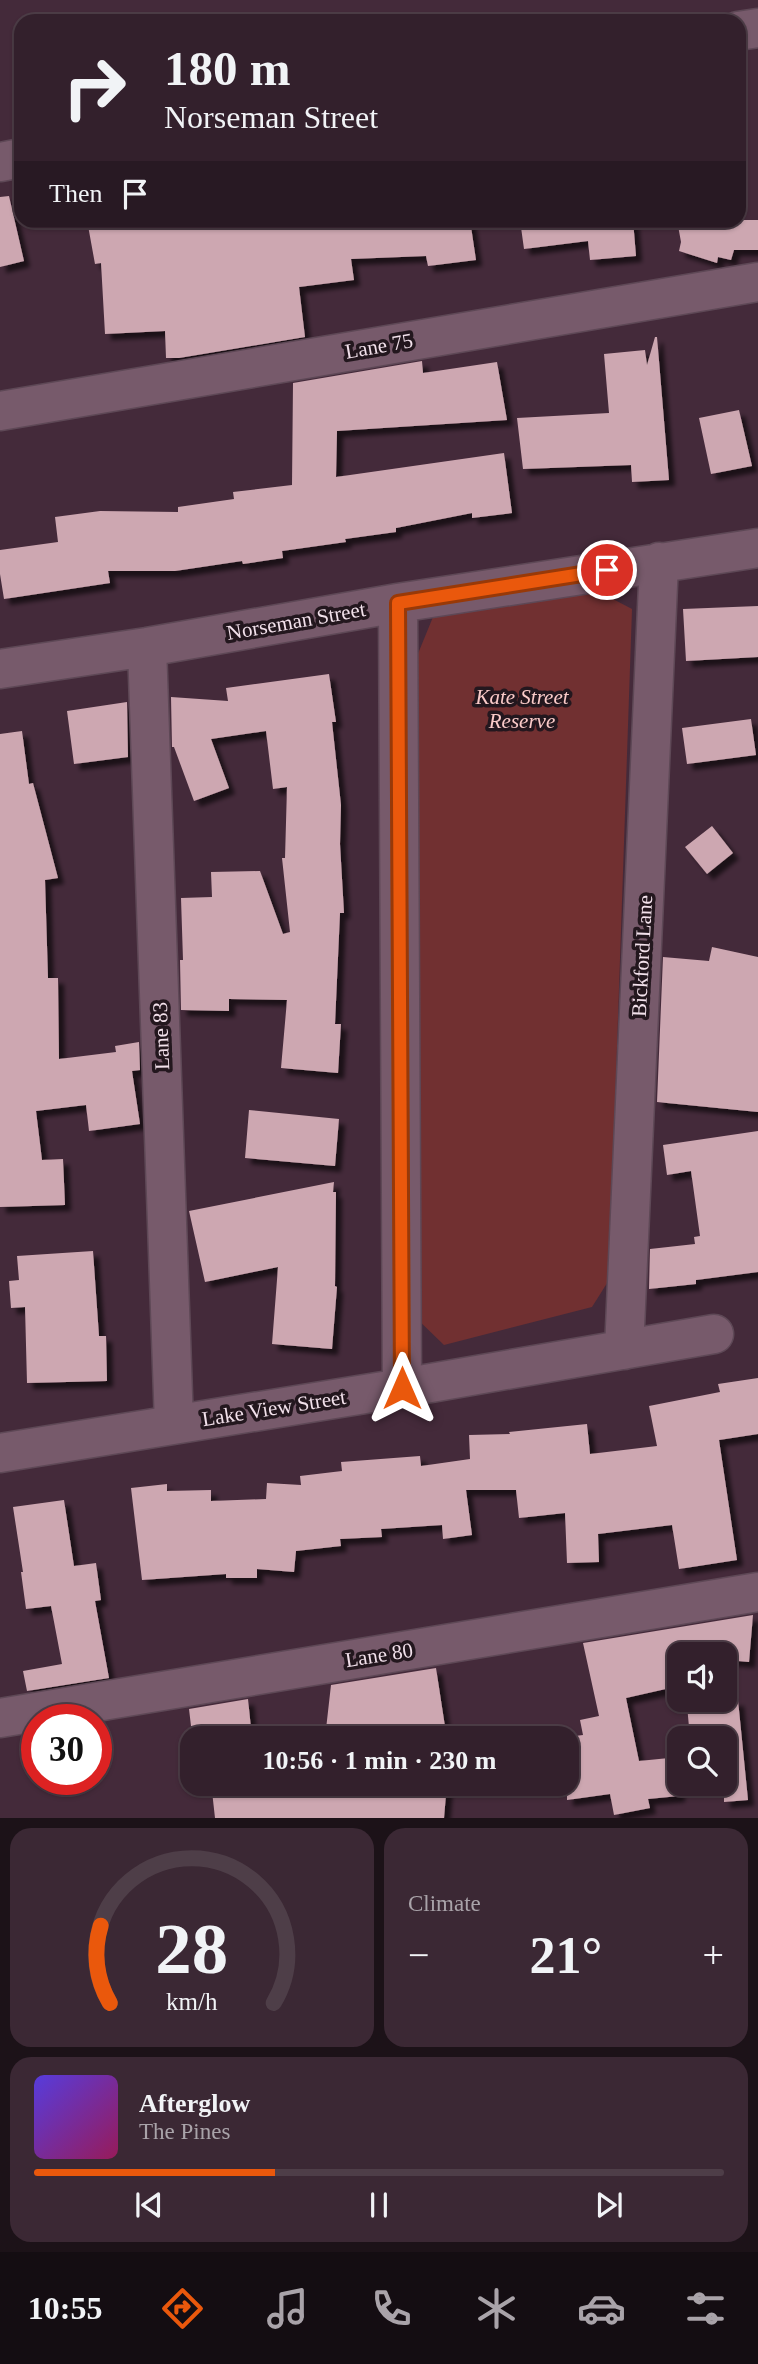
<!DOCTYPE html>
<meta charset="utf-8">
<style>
body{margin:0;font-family:Georgia,serif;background:#3b2834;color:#f1f3f6;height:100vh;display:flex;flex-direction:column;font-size:26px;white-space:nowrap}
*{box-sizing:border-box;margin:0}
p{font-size:23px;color:#a9a3a9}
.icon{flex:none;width:38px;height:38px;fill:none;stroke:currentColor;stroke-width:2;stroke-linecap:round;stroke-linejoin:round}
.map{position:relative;height:1818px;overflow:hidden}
.panel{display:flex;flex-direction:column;gap:10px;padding:10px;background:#1c1218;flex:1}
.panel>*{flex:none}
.top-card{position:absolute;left:14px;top:14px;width:732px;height:214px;border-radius:21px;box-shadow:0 2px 5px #0004,0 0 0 2px #4e3e48;background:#33202c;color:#f1f3f6;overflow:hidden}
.tools{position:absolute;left:667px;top:1642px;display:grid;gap:14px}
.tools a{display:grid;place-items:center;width:70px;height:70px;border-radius:14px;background:#33202c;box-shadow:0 2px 5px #0004,0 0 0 2px #4e3e48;font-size:35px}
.speed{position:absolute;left:21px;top:1704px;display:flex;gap:14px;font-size:35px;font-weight:700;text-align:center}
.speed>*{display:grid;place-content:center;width:91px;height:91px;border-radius:50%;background:#33202c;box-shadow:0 2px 5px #0004,0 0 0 2px #4e3e48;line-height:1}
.speed .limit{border:10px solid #d22;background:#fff;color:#111}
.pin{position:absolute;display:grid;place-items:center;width:60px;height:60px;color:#fff;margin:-30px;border:4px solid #fff;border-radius:50%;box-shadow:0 2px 7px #0007}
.me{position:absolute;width:77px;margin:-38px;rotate:0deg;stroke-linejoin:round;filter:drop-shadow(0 0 5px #0008)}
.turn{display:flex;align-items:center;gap:24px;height:147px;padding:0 35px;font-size:32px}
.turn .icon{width:91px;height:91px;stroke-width:2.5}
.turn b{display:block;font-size:49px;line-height:60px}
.then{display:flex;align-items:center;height:66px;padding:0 35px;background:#0003;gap:14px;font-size:26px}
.big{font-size:52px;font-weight:700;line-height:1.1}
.panel .card{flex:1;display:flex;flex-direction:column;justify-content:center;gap:10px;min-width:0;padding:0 24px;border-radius:21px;background:#3b2834}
.panel .dial{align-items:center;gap:0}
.dial svg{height:182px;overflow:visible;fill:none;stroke:#4e3e48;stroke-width:7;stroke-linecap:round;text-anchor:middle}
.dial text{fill:#f1f3f6;stroke:none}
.song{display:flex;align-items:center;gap:21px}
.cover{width:84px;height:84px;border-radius:10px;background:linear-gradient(135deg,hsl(250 70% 55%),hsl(330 70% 35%))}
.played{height:7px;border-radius:4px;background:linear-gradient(90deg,#ea580c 35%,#4e3e48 35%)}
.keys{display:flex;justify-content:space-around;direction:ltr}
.heat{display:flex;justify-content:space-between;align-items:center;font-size:38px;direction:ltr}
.panel .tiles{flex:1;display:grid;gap:10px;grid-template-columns:1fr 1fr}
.card:last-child{grid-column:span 2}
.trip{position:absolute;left:180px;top:1726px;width:399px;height:70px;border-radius:21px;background:#33202c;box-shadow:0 2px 5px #0004,0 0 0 2px #4e3e48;font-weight:700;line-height:70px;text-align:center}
.tab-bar{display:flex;height:112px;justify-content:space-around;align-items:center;background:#140d12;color:#a9a3a9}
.tab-bar .icon{width:49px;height:49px}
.tab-bar .current{color:#ea580c}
.tab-bar b{font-size:32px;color:#f1f3f6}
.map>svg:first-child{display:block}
.green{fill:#713031}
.building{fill:#cda7b1;filter:url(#shadow)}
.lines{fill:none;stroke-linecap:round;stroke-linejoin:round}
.minor-casing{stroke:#5e4856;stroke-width:41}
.minor{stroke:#775a6b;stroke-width:38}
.route-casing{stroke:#983908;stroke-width:18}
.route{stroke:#ea580c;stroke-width:12}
.labels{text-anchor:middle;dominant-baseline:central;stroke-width:7;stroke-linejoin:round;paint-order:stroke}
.street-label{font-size:21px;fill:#f2e1eb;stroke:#23171e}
.park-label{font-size:21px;font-style:italic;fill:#fbcbc9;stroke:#23171e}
</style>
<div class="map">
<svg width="758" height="1818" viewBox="0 0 758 1818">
<defs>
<filter id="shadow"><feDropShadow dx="6" dy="6" stdDeviation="2" flood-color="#0009"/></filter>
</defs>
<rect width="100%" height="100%" fill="#442a3a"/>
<!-- green -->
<path class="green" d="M586 585 632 609 609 1280 592 1307 444 1345 413 1315 415 661 433 617Z"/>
<!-- building -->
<path class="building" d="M9 196 24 261 0 267V197Z
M87 220H470L476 260 428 266 426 256 351 259 354 280 299 287 305 337 179 358H166L165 331 105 334 101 263 95 264Z
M520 220H633L636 256 590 260 588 241 524 249Z
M677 220H758V250H734L731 260 718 257 717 263 679 251 681 242Z
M655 337H657L669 480 632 482 631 465 523 469 517 418 609 413 604 354 645 350 647 365Z
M422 361 423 373 497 362 507 420 337 431 336 477 504 453 512 513 472 518V513L396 528V532L345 539 346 542 282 551 283 558 243 564 242 561 175 571H108L110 583 4 599 0 574V550L58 542 55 517 100 511 178 512V507L234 499 233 492 292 485 293 383Z
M739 410 752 466 711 474 699 418Z
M758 606V657L686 661 683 609Z
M329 674 336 722H332L341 805 340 844 344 913H340L335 1024H341L338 1073 281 1068 287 1000 229 999V1011L181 1010 180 960H183L181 898 212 897 211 872 260 871 283 934 290 932 282 858H285L287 787 273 789 266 731 211 739 229 788 194 801 174 747H172L171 697 228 701 226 688Z
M127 702 128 757 74 764 67 711Z
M751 719 756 755 687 764 682 728Z
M22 731 29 784 33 783 58 878 45 880 48 978H58L59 1059 116 1052 115 1046 139 1042 140 1070 132 1071 140 1124 89 1131 86 1105 36 1111 42 1160 63 1159 65 1205 0 1207V734Z
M712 826 733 853 707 874 685 847Z
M712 947 758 957V1112L657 1102 663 957 709 961Z
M249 1110 339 1119 335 1166 245 1158Z
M758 1131V1272L696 1280V1284L649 1289 650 1249 695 1244 694 1237 700 1236 691 1171 667 1175 663 1145Z
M334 1182 333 1192H336L335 1286 337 1287 332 1349 272 1344 278 1267 205 1282 189 1211Z
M93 1251 99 1336H106L107 1381 27 1383 25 1307 11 1308 9 1281 19 1280 17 1256Z
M758 1378V1434L719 1440 737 1560 679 1569 672 1525 598 1534 599 1562 567 1563 565 1513 519 1518 516 1490H466L472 1535 443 1539 442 1525 381 1529 382 1537 340 1539 341 1546 296 1551 294 1572 257 1569V1578H226V1574L142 1580 131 1488 167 1484V1491L211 1490V1501L266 1499 267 1483 301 1485 300 1476 342 1471 341 1462 420 1456 421 1466 470 1459 469 1435 510 1434 509 1432 587 1424 590 1454 657 1446 649 1406 720 1392 718 1384Z
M64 1500 74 1566 96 1563 101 1600 95 1601 109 1678 27 1691 23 1671 62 1664 51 1606 26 1609 21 1572H23L13 1507Z
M753 1615 749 1662 727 1660 728 1654H679V1686L626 1698 639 1761 679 1757V1796L648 1799 650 1808 614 1815 610 1794 567 1800V1737L583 1735 580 1720 599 1716 583 1643Z
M436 1668 446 1733 409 1738H325L331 1685Z
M248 1699 252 1738H196L195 1726H191L189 1709Z
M738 1700 748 1800 724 1802V1738H690L687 1705Z
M285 1783H447L444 1818H215L212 1791Z"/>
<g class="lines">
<defs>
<path id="minor" d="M738 31 758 28
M0 162 21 158
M0 411 758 282
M398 603 402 1388
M147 647 174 1424
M0 669 147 647 398 603 758 548
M624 1350 659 562
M0 1453 402 1388 714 1334
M0 1718 758 1592"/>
</defs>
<!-- minor casing -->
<use href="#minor" class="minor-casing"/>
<!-- minor -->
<use href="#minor" class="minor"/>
</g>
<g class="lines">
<defs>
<path id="route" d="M402 1388 398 603 607 570"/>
</defs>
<!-- route casing -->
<use href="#route" class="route-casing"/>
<!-- route -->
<use href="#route" class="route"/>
</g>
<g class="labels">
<!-- street labels -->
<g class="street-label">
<text transform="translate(379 346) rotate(-10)">Lane 75</text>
<text transform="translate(296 621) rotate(-10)">Norseman Street</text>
<text transform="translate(642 956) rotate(-87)">Bickford Lane</text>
<text transform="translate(161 1036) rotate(-92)">Lane 83</text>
<text transform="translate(274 1408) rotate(-9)">Lake View Street</text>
<text transform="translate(379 1655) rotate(-9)">Lane 80</text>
</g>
<!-- park labels -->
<g class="park-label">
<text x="522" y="697">Kate Street<tspan x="522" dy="24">Reserve</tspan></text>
</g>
</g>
</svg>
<div class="tools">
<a><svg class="icon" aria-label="sound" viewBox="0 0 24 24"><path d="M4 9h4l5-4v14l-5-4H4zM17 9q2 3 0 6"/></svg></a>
<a><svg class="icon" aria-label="search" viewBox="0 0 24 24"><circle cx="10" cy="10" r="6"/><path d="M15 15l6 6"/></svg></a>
</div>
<div class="speed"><div class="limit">30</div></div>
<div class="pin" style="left:607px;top:570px;background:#d93025"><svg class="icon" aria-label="arrive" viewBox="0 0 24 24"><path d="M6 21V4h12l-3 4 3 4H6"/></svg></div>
<svg class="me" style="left:402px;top:1388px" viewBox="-20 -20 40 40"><path d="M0-17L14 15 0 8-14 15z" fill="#ea580c" stroke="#fff" stroke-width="4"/></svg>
<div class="trip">10:56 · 1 min · 230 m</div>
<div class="top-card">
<div class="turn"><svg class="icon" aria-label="right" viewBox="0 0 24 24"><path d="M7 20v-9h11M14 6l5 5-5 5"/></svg><div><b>180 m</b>Norseman Street</div></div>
<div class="then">Then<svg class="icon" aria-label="arrive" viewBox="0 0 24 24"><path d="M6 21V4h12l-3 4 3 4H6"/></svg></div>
</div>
</div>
<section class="panel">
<div class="tiles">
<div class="card dial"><svg viewBox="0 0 100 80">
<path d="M14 69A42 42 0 1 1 86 69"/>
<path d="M14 69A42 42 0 0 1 10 35" stroke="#ea580c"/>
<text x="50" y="56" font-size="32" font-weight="700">28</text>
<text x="50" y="72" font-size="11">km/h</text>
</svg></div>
<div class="card"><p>Climate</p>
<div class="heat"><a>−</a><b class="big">21°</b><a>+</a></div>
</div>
<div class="card">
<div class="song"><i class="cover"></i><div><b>Afterglow</b><p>The Pines</p></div></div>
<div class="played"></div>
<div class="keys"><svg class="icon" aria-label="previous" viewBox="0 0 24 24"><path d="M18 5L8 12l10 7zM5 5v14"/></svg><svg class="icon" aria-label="pause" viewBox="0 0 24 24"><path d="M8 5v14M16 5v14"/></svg><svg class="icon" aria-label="next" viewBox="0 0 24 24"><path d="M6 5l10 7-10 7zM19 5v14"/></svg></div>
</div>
</div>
</section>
<nav class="tab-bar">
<b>10:55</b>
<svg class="icon current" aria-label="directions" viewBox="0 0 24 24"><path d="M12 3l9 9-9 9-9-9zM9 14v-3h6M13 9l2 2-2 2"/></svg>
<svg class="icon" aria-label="music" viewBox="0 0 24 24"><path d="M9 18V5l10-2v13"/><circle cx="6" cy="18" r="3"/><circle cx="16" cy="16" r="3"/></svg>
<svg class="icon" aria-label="phone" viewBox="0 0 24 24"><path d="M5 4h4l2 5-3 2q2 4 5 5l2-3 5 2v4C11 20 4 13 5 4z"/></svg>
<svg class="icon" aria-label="climate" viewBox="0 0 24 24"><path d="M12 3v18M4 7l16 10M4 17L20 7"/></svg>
<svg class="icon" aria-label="car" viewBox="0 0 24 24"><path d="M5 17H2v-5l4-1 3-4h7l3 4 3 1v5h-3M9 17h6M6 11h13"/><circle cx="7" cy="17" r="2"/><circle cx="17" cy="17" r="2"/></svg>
<svg class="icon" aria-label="filters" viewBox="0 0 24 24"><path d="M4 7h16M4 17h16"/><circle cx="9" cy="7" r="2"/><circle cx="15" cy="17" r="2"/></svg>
</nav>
